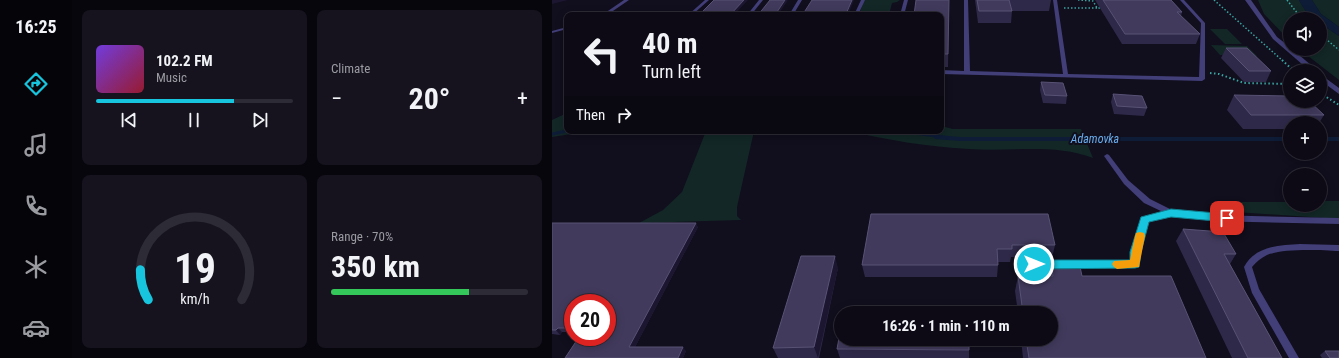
<!DOCTYPE html>
<meta charset="utf-8">
<style>
body{margin:0;font-family:"Roboto Condensed",sans-serif;background:#16131f;color:#f1f3f6;height:100vh;display:flex;flex-direction:column;font-size:15px;white-space:nowrap}
*{box-sizing:border-box;margin:0}
p{font-size:13px;color:#9a9aa1}
.icon{flex:none;width:22px;height:22px;fill:none;stroke:currentColor;stroke-width:2;stroke-linecap:round;stroke-linejoin:round}
.map{position:relative;flex:1;overflow:hidden}
.panel{display:flex;flex-direction:column;gap:10px;padding:10px;background:#07060c;width:480px}
.panel>*{flex:none}
.hud{position:absolute;left:12px;top:12px;width:380px;height:122px;border-radius:8px;box-shadow:0 2px 10px #0003,0 0 0 1px #2d2b35;background:#0d0a16;color:#f1f3f6;overflow:hidden}
.fabs{position:absolute;left:731px;top:12px;display:grid;gap:8px}
.fabs a{display:grid;place-items:center;width:44px;height:44px;border-radius:50%;background:#0d0a16;box-shadow:0 2px 10px #0003,0 0 0 1px #2d2b35;font-size:20px}
.speed{position:absolute;left:12px;top:294px;display:flex;gap:8px;font-size:20px;font-weight:700;text-align:center}
.speed>*{display:grid;place-content:center;width:52px;height:52px;border-radius:50%;background:#0d0a16;box-shadow:0 2px 10px #0003,0 0 0 1px #2d2b35;line-height:1}
.speed .limit{border:6px solid #d22;background:#fff;color:#111}
.pin{position:absolute;display:grid;place-items:center;width:34px;height:34px;color:#fff;margin:-17px;border-radius:8px;box-shadow:0 2px 6px #0006}
.me{position:absolute;width:44px;margin:-22px;rotate:90deg;stroke-linejoin:round;filter:drop-shadow(0 0 3px #0008)}
.turn{display:flex;align-items:center;gap:14px;height:84px;padding:0 12px;font-size:18px}
.turn .icon{width:52px;height:52px;stroke-width:2.5}
.turn b{display:block;font-size:28px;line-height:34px}
.then{display:flex;align-items:center;height:38px;padding:0 12px;background:#0003;gap:8px;font-size:15px}
.big{font-size:30px;font-weight:700;line-height:1.1}
.panel .card{flex:1;display:flex;flex-direction:column;justify-content:center;gap:6px;min-width:0;padding:0 14px;border-radius:8px;background:#16131f}
.panel .dial{align-items:center;gap:0}
.dial svg{height:104px;overflow:visible;fill:none;stroke:#2d2b35;stroke-width:7;stroke-linecap:round;text-anchor:middle}
.dial text{fill:#f1f3f6;stroke:none}
.song{display:flex;align-items:center;gap:12px}
.cover{width:48px;height:48px;border-radius:6px;background:linear-gradient(135deg,hsl(260 70% 55%),hsl(350 70% 35%))}
.played{height:4px;border-radius:2px;background:linear-gradient(90deg,#17c6de 70%,#2d2b35 70%)}
.keys{display:flex;justify-content:space-around;direction:ltr}
.heat{display:flex;justify-content:space-between;align-items:center;font-size:22px;direction:ltr}
.charge{height:6px;border-radius:3px;background:linear-gradient(90deg,#34c759 70%,#2d2b35 0)}
.panel .tiles{flex:1;display:grid;gap:10px;grid-template-columns:repeat(2,1fr)}
.trip{position:absolute;left:282px;top:306px;width:224px;height:40px;border-radius:20px;background:#0d0a16;box-shadow:0 2px 10px #0003,0 0 0 1px #2d2b35;font-weight:700;line-height:40px;text-align:center}
main{display:flex;flex:1;min-height:0}
.menu{display:flex;flex-direction:column;width:72px;justify-content:space-around;align-items:center;background:#050409;color:#9a9aa1}
.menu .icon{width:28px;height:28px}
.menu .current{color:#17c6de}
.menu b{font-size:18px;color:#f1f3f6}
.map>svg:first-child{display:block}
.green{fill:#122726}
.water{fill:#0e1c37}
.lines{fill:none;stroke-linecap:round;stroke-linejoin:round}
.stream-far1{stroke:#0e1c37;stroke-width:3}
.stream{stroke:#0e1c37;stroke-width:4}
.path-far1{stroke:#39a4a0;stroke-width:1.5;stroke-dasharray:1.5 2;stroke-linecap:butt}
.path{stroke:#39a4a0;stroke-width:2;stroke-dasharray:1.5 2.5;stroke-linecap:butt}
.service{fill:#413e78;fill-rule:evenodd}
.tertiary{fill:#413e78;fill-rule:evenodd}
.wall{fill:#2f2949}
.shaded-wall{fill:#1c1630}
.building{fill:#413a5c;stroke:#585275}
.route{fill:#17c6de;stroke:#0f8190}
.slow{fill:#f59e0b}
.labels{text-anchor:middle;dominant-baseline:central;stroke-width:4;stroke-linejoin:round;paint-order:stroke}
.water-label{font-size:12px;font-style:italic;fill:#68aeef;stroke:#110e1d}
</style>
<main>
<nav class="menu">
<b>16:25</b>
<svg class="icon current" aria-label="directions" viewBox="0 0 24 24"><path d="M12 3l9 9-9 9-9-9zM9 14v-3h6M13 9l2 2-2 2"/></svg>
<svg class="icon" aria-label="music" viewBox="0 0 24 24"><path d="M9 18V5l10-2v13"/><circle cx="6" cy="18" r="3"/><circle cx="16" cy="16" r="3"/></svg>
<svg class="icon" aria-label="phone" viewBox="0 0 24 24"><path d="M5 4h4l2 5-3 2q2 4 5 5l2-3 5 2v4C11 20 4 13 5 4z"/></svg>
<svg class="icon" aria-label="climate" viewBox="0 0 24 24"><path d="M12 3v18M4 7l16 10M4 17L20 7"/></svg>
<svg class="icon" aria-label="car" viewBox="0 0 24 24"><path d="M5 17H2v-5l4-1 3-4h7l3 4 3 1v5h-3M9 17h6M6 11h13"/><circle cx="7" cy="17" r="2"/><circle cx="17" cy="17" r="2"/></svg>
</nav>
<section class="panel">
<div class="tiles">
<div class="card">
<div class="song"><i class="cover"></i><div><b>102.2 FM</b><p>Music</p></div></div>
<div class="played"></div>
<div class="keys"><svg class="icon" aria-label="previous" viewBox="0 0 24 24"><path d="M18 5L8 12l10 7zM5 5v14"/></svg><svg class="icon" aria-label="pause" viewBox="0 0 24 24"><path d="M8 5v14M16 5v14"/></svg><svg class="icon" aria-label="next" viewBox="0 0 24 24"><path d="M6 5l10 7-10 7zM19 5v14"/></svg></div>
</div>
<div class="card"><p>Climate</p>
<div class="heat"><a>−</a><b class="big">20°</b><a>+</a></div>
</div>
<div class="card dial"><svg viewBox="0 0 100 80">
<path d="M14 69A42 42 0 1 1 86 69"/>
<path d="M14 69A42 42 0 0 1 8 46" stroke="#17c6de"/>
<text x="50" y="56" font-size="32" font-weight="700">19</text>
<text x="50" y="72" font-size="11">km/h</text>
</svg></div>
<div class="card"><p>Range · 70%</p><b class="big">350 km</b><div class="charge"></div></div>
</div>
</section>
<div class="map">
<svg width="787" height="358" viewBox="0 0 787 358">
<rect width="100%" height="100%" fill="#110e1d"/>
<!-- green -->
<path class="green" d="M312 0H348L345 2 340 3 337 15H307Z
M706 0H747L755 13 763 19H738V41L712 14Z
M760 0H787V27L769 14Z
M768 23 787 36V80L747 49H768Z
M658 29H675L690 44H673Z
M659 45 695 46 705 56 668 55Z
M15 113V131H38L0 137V120Z
M389 126 401 129H529L541 158C502 143 457 152 417 149 376 147 336 140 296 131H389Z
M154 131H202L185 207V216L189 220 87 223 111 210 130 192Z
M768 201H787V219L683 212 676 202H738V205H768Z"/>
<!-- water -->
<path class="water" d="M747 0H760L769 14 787 27V36L768 23V19C757 19 752 9 747 0Z"/>
<g class="lines">
<!-- stream-far1 -->
<path class="stream-far1" d="M349 131 397 138
M0 134 15 131"/>
<!-- stream -->
<path class="stream" d="M384 137 408 139H738
M768 139H787"/>
<!-- path-far1 -->
<path class="path-far1" d="M526 0 541 1 545 8H551
M662 0 731 61
M735 0 750 19
M512 8H545
M768 34 787 50"/>
<!-- path -->
<path class="path" d="M730 60 742 71
M658 73 667 74 692 83 738 84
M768 93 787 105"/>
<!-- service -->
<path class="service" d="M72 0H77L55 15H50Z
M153 0H157L140 15H136Z
M207 0H211L199 15H195Z
M246 0H250L241 15H237Z
M309 0H313L306 15H302Z
M352 0H356L352 15H348Z
M412 0H416L418 71 511 74 501 0H505L516 74 647 77 649 23 628 0H632L653 23V79L650 81 389 74V70L412 71Z
M15 27V29L0 33V31Z
M555 154 557 155 576 180 598 199 620 210 659 215 787 218V224L659 221 619 216 596 222 588 252 586 266 583 267H520L517 266 516 264 517 262 520 261H579L580 252 590 218 611 212 592 203 572 184 552 156Z
M748 244 787 245V251C768 250 732 248 715 255 709 258 704 262 700 267L707 289 747 358H737L700 293 692 267C703 246 728 245 748 244Z
M482 261H508L511 262 512 264 511 266 508 267H482L479 266 478 264 479 262Z"/>
<!-- tertiary -->
<path class="tertiary" d="M693 0H699L725 37 738 47V49H740L766 71H758L721 39Z
M768 74 787 88V94L768 80Z"/>
</g>
<!-- wall -->
<path class="wall" d="M397 0 396 67H389V15Z
M423 0H499L497 11H460L459 23H426Z
M543 0H619L630 12 629 16 648 34 644 44H570Z
M674 48 719 71 714 82H692L669 58Z
M489 82 515 96 514 104 491 103 488 90Z
M561 94 595 108 592 116 562 114 559 102Z
M682 95 772 115 767 123H738V129H691L675 110Z
M319 214 503 245 500 258 459 257 458 262H446V265L445 277H313L310 265Z
M0 223 146 227 83 347 134 351 131 358H13L55 337 21 303V332H10L8 335 0 334Z
M631 229 684 254 678 264 730 358H680L624 241Z
M499 262 654 358H471L469 339H499V313H466L463 291 466 276H495Z
M286 268 267 358H226L221 348Z
M285 349 417 350V358H288Z
M773 351 787 358H770L768 355Z"/>
<!-- shaded-wall -->
<path class="shaded-wall" d="M0 0H16L0 4Z
M192 0H196L182 15H178Z
M233 0H236L226 15H223Z
M300 0H302L296 15 294 14Z
M144 223 146 227 81 351 77 347Z
M283 256 286 268 266 358 262 347Z
M6 328 10 332 8 335 4 330Z
M131 347 134 351 131 358H126Z"/>
<!-- building -->
<path class="building" d="M162 0H192L178 15H147Z
M218 0H233L223 15H206Z
M260 0H300L294 14H315L314 15H254L255 14H251Z
M364 0H397L396 54H389V15H362Z
M425 0H457L460 11H427Z
M551 0H619L630 12H625L648 34H573Z
M674 48H695L719 71H697Z
M489 82 511 83 515 96 493 95Z
M561 94 590 96 595 108 565 106Z
M682 95 738 96V101H757L772 115H699Z
M319 214H496L503 245H460V249H445L446 265H310Z
M0 223H144L77 347H131L126 358H13L27 337H55V303H21V328H6L4 330H0Z
M631 229 671 232 684 254H672L730 358H696Z
M249 256H283L262 347 221 348Z
M499 262H527L530 276H619L654 358H477L474 339H499V313H471L466 276H501Z
M289 327V339H417V350L285 349Z
M773 351H787V358H778Z"/>
<!-- route -->
<path class="route" d="M619 209 675 214 679 215 680 218 679 220 675 222 619 217 597 222 589 252 587 267 583 268 482 269 478 268 476 264 478 261 482 260H578V252L589 217Z"/>
<!-- slow -->
<path class="slow" d="M588 232 592 233 593 236 587 267 565 269 562 267 560 264 562 261 578 260 583 236 584 233Z"/>
<g class="labels">
<!-- water labels -->
<g class="water-label">
<text x="543" y="139">Adamovka</text>
</g>
</g>
</svg>
<div class="fabs">
<a><svg class="icon" aria-label="sound" viewBox="0 0 24 24"><path d="M4 9h4l5-4v14l-5-4H4zM17 9q2 3 0 6"/></svg></a>
<a><svg class="icon" aria-label="layers" viewBox="0 0 24 24"><path d="M12 4l9 5-9 5-9-5zM3 14l9 5 9-5"/></svg></a>
<a>+</a>
<a>−</a>
</div>
<div class="speed"><div class="limit">20</div></div>
<div class="pin" style="left:675px;top:218px;background:#d93025"><svg class="icon" aria-label="arrive" viewBox="0 0 24 24"><path d="M6 21V4h12l-3 4 3 4H6"/></svg></div>
<svg class="me" style="left:482px;top:264px" viewBox="-20 -20 40 40"><circle r="17" fill="#17c6de" stroke="#fff" stroke-width="3"/><path d="M0-11L8 9 0 5-8 9z" fill="#fff"/></svg>
<div class="trip">16:26 · 1 min · 110 m</div>
<div class="hud">
<div class="turn"><svg class="icon" aria-label="left" viewBox="0 0 24 24"><path d="M17 20v-9H6M10 6l-5 5 5 5"/></svg><div><b>40 m</b>Turn left</div></div>
<div class="then">Then<svg class="icon" aria-label="right" viewBox="0 0 24 24"><path d="M7 20v-9h11M14 6l5 5-5 5"/></svg></div>
</div>
</div>
</main>
